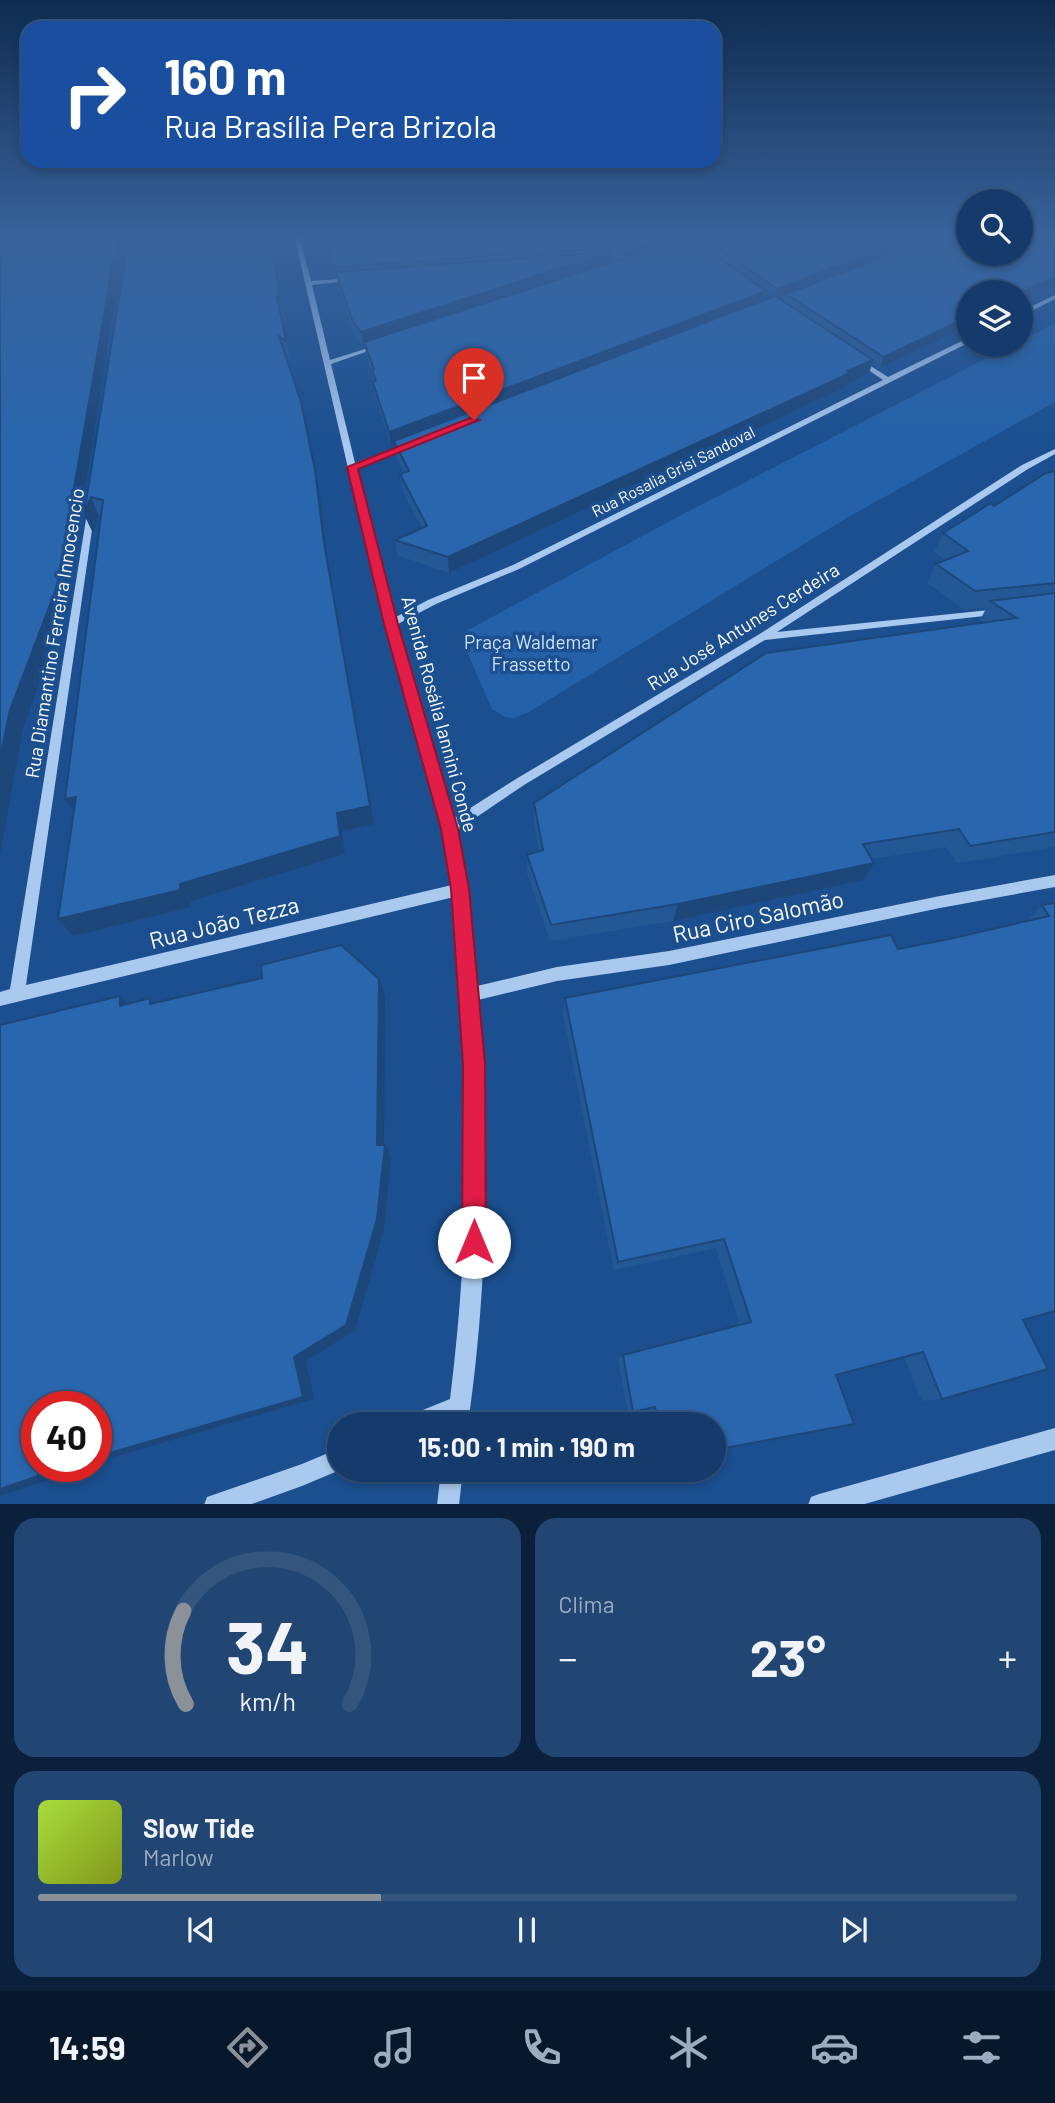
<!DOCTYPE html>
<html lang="pt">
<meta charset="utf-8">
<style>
body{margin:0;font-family:Barlow,sans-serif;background:#214673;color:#f1f3f6;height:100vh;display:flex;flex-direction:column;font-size:26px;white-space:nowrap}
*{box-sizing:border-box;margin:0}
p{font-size:23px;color:#9dadc1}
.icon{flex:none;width:38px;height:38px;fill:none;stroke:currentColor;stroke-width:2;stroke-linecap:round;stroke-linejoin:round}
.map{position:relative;height:1504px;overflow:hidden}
.drawer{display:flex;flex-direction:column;gap:14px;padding:14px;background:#0b203b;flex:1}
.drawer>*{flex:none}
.guide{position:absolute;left:21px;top:21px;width:700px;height:147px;border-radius:21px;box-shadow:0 4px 10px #0003,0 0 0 2px #33557e;background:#1a4fa0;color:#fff;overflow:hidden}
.tools{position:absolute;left:956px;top:189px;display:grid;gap:14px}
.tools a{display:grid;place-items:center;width:77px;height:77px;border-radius:50%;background:#143b6b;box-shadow:0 4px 10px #0003,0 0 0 2px #33557e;font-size:35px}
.speed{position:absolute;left:21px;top:1391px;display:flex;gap:14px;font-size:35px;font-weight:700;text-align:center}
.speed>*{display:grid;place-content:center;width:91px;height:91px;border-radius:50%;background:#143b6b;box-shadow:0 4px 10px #0003,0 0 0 2px #33557e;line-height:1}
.speed .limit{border:10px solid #d22;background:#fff;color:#111}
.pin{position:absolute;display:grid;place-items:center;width:60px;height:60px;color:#fff;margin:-72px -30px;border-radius:50% 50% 50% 0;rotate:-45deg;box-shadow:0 0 7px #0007}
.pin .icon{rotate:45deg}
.me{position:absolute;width:77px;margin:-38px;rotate:0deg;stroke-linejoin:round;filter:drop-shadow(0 0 5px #0008)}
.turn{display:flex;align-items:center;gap:24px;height:147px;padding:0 28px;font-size:32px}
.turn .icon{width:91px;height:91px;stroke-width:2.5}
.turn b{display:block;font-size:49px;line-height:60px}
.big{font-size:52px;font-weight:700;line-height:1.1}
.drawer .tile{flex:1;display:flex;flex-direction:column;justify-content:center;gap:10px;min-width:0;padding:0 24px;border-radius:21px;background:#214673}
.drawer .dial{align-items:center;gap:0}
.dial svg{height:182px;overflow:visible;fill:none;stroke:#33557e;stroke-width:7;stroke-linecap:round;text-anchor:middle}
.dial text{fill:#f1f3f6;stroke:none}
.song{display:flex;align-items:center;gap:21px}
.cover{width:84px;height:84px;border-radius:10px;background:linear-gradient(135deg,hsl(80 70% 55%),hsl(70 70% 35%))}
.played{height:7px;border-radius:4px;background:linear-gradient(90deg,#8c9099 35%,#33557e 35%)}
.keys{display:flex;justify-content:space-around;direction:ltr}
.heat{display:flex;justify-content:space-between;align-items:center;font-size:38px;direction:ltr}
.drawer .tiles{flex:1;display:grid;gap:14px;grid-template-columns:1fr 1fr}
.tile:last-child{grid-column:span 2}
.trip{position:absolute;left:327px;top:1412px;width:399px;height:70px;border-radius:35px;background:#143b6b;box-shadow:0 4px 10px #0003,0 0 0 2px #33557e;font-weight:700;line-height:70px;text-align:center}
.menu{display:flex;height:112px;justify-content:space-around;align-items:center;background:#08182b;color:#9dadc1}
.menu .icon{width:49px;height:49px}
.menu .on{color:#8c9099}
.menu b{font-size:32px;color:#f1f3f6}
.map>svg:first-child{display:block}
.green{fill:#2461a8}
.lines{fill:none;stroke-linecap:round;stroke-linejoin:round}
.minor{fill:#a9c9ee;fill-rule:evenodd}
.wall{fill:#245895;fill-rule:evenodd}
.shaded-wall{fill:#1d4779}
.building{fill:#2a66ad;stroke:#1d4779;stroke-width:2}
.route{fill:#e11d48;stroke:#92132f;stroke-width:2}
.labels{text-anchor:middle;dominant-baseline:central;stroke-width:7;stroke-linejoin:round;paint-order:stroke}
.far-street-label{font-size:16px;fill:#fff;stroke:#1b4f8f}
.street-label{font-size:19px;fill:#fff;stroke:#1b4f8f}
.park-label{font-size:19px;fill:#cfe3fa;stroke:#1b4f8f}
.near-street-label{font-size:23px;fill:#fff;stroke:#1b4f8f}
</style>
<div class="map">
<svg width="1055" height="1505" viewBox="0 0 1055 1505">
<rect width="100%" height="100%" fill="#1b4f8f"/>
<!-- green -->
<path class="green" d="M1055 323V402L845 519 529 712 514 718 505 717 492 709 464 645 468 630 683 514 1012 345H1020V341Z"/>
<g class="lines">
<!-- minor -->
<path class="minor" d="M294 235H299L311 281 354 278 357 280 312 285 330 360 378 345 383 346 331 364 355 463 407 443 414 445 356 469 394 618 428 600 513 565 883 380 854 360V358H858L888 377 968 338V343L519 569 436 604 396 625 453 819 516 779 758 635 1022 465 1055 449V454L1028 469 777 632 999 609 1003 610V614L765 640 524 785 456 831 467 889 477 986 557 967 669 951 940 896 1055 875V887L940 908 669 965 557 981 478 1000C490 1141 488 1286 468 1424H448V1421L440 1424H405L408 1416 450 1399C471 1231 471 1064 454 897L0 1006V992L10 989 88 507 95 509 26 985 452 885 433 789 373 576Z
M1055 295V299L1020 317V312Z
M1055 1428V1450L861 1505H808L811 1497 819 1494Z
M340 1448V1470L302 1486 249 1505H204L207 1497 302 1464Z
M441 1470H463L459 1505H437Z"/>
</g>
<!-- wall -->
<path class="wall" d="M129 235H272L284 315 280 313 290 357 285 354 319 488 328 562 374 824 342 831 345 854 191 901V907L73 936 58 919 74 812 65 799 101 516H99L93 533 84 514Z
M322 235H684L683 241 691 239 685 235H968L1055 285 1020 301V292L880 368 872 363 869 373 847 384 846 387 449 573 397 555 395 540 422 528 402 490 400 474 404 473 396 456 395 445 391 446 375 396 372 372 366 355 365 346H363L355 336 338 286 337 277H335ZM703 238 702 246 694 240ZM619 257 622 259 610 263V258ZM766 293 772 297 764 300ZM786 295 784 302 778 298Z
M1055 471V847L957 863 946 847 872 859 864 880 673 921 550 941 527 873V855L539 851 534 821V803L984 622 980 620 987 607 965 610 927 583 936 564 945 560 934 552 943 533Z
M1055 903 1023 1320 942 1399 922 1401 904 1357 836 1375 714 1424H651L649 1408 628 1413 618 1359 623 1355 740 1325 716 1248 614 1270 563 1014 565 998 898 949 949 939 1027 921 1042 905Z"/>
<!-- shaded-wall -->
<path class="shaded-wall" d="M118 235H125L67 605 23 729 0 854V758L10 710Z
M271 235H272L284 315 280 300Z
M682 235H684L682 244 624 261 625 251Z
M694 235H720L693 240Z
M919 235H942L774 299 777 289Z
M611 252 610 266 364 342 365 346H363L361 332Z
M1055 277V285L1020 301V293Z
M766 291 764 303 394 441 395 445 391 446 389 432Z
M968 317V326L880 368 884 357Z
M873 360 869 373 847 384 846 387 449 573 448 557Z
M301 402 319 488 328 562 374 824 342 831 345 854 191 901V907L73 936 58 919 180 884 337 813 324 543Z
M91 497 99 516 93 533 84 514Z
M76 797 78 817 65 799Z
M874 863 864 880 673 921 678 904Z
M379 979 385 996 384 1158 377 1145Z
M120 996 135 1013 120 1006Z
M385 1145 391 1158 384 1229 355 1330 306 1361 314 1399 96 1462V1457L294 1357Z
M62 1466H82L64 1472 63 1475 0 1496V1489L38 1474Z"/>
<!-- building -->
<path class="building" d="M0 235H118L57 586 10 710 0 758Z
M129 235H271L280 300 277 297 286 341 279 336 301 402 315 470 324 543 370 806 337 813 340 836 180 884V890L58 919 76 797 65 799 103 500 91 497 84 514Z
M323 235H682L625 251 620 247 334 267Z
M711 235H919L777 289 703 237Z
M941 235H968V254H1020V235H1055V277L1020 293 968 292V317L884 357 786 294Z
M692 239 766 291 389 432 373 382 376 381 372 370 374 369 364 342 644 252Z
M611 252 361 332 353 322 336 272Z
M775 296 873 360 847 371 850 373 448 557 395 540 427 526 400 474 409 471 394 441Z
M1055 471V583L975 591 936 564 968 551 943 533 991 503 994 506 1046 473Z
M1055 593V832L970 846 959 829 863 844 874 863 678 904 551 925 527 855 543 850 534 803 766 653 1017 618 990 601Z
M1055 903V1311L1023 1320 1048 1369 942 1399 923 1352 836 1375 854 1424 714 1450V1424H658L655 1407 633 1412 623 1355 751 1322 724 1239 618 1262 565 998 891 935 898 949 949 939 1049 916 1042 905Z
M341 945 379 979 377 1145H385L377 1219 346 1325 294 1357 303 1397 96 1457V1407H37V1466H62L38 1474V1476L0 1489V1025L120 996V1006L150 998V1004L262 978 261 965Z"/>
<!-- sky -->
<linearGradient id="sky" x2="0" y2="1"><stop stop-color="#0f2b4f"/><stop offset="0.53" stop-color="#39639b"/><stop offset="1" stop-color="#39639b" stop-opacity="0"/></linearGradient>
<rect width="1055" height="445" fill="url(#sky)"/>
<!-- route -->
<path class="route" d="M470 418 479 420 358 469 398 624 458 829 469 889 485 1064 486 1242 483 1251 474 1254 466 1251 462 1242 463 1064 451 889 441 829 384 624 347 467Z"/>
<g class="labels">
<!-- far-street labels -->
<g class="far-street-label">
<text transform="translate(673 471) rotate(-27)">Rua Rosalia Grisi Sandoval</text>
</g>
<!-- street labels -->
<g class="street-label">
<text transform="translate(743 626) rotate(-32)">Rua José Antunes Cerdeira</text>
<text transform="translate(54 633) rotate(-81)">Rua Diamantino Ferreira Innocencio</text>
<text transform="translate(440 714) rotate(75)">Avenida Rosália Iannini Conde</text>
</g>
<!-- park labels -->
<g class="park-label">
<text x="531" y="641">Praça Waldemar<tspan x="531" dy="22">Frassetto</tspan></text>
</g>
<!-- near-street labels -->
<g class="near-street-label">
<text transform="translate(758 916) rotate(-12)">Rua Ciro Salomão</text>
<text transform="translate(224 922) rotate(-14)">Rua João Tezza</text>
</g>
</g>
</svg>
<div class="tools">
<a><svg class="icon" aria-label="search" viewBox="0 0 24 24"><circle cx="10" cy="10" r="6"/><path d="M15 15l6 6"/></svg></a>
<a><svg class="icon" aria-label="layers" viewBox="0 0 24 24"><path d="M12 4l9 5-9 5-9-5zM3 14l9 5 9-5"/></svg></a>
</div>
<div class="speed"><div class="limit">40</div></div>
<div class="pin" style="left:474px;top:420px;background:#d93025"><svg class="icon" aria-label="arrive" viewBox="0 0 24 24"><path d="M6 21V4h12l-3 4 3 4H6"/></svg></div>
<svg class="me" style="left:474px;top:1242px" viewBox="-20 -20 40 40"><circle r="19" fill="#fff"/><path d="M0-13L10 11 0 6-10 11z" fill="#e11d48"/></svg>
<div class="trip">15:00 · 1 min · 190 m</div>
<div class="guide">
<div class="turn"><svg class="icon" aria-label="right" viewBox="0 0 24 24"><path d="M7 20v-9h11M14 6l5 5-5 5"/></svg><div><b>160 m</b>Rua Brasília Pera Brizola</div></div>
</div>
</div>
<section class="drawer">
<div class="tiles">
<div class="tile dial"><svg viewBox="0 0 100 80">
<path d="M14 69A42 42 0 1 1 86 69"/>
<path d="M14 69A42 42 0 0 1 13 28" stroke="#8c9099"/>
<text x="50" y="56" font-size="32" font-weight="700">34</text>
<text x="50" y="72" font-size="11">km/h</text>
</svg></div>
<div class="tile"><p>Clima</p>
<div class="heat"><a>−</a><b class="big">23°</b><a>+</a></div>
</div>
<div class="tile">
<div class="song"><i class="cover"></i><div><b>Slow Tide</b><p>Marlow</p></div></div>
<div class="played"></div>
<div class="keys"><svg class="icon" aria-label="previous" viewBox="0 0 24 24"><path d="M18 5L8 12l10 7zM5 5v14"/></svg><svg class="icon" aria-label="pause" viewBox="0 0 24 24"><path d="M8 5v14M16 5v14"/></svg><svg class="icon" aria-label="next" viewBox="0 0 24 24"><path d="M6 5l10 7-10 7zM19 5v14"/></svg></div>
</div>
</div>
</section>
<nav class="menu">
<b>14:59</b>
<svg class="icon on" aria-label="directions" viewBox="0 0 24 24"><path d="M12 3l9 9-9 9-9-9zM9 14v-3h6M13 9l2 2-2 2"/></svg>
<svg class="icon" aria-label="music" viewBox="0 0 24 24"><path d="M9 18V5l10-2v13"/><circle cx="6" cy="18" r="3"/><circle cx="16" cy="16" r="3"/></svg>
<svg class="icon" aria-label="phone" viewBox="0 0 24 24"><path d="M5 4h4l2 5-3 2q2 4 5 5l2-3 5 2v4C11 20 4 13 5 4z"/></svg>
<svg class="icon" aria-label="climate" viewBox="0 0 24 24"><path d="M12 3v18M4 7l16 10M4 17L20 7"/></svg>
<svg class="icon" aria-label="car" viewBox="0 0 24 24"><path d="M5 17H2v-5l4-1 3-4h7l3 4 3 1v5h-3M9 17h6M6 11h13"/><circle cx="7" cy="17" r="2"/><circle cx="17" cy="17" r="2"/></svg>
<svg class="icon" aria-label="filters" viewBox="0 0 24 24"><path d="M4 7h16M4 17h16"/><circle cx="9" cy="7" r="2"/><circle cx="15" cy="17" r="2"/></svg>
</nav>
